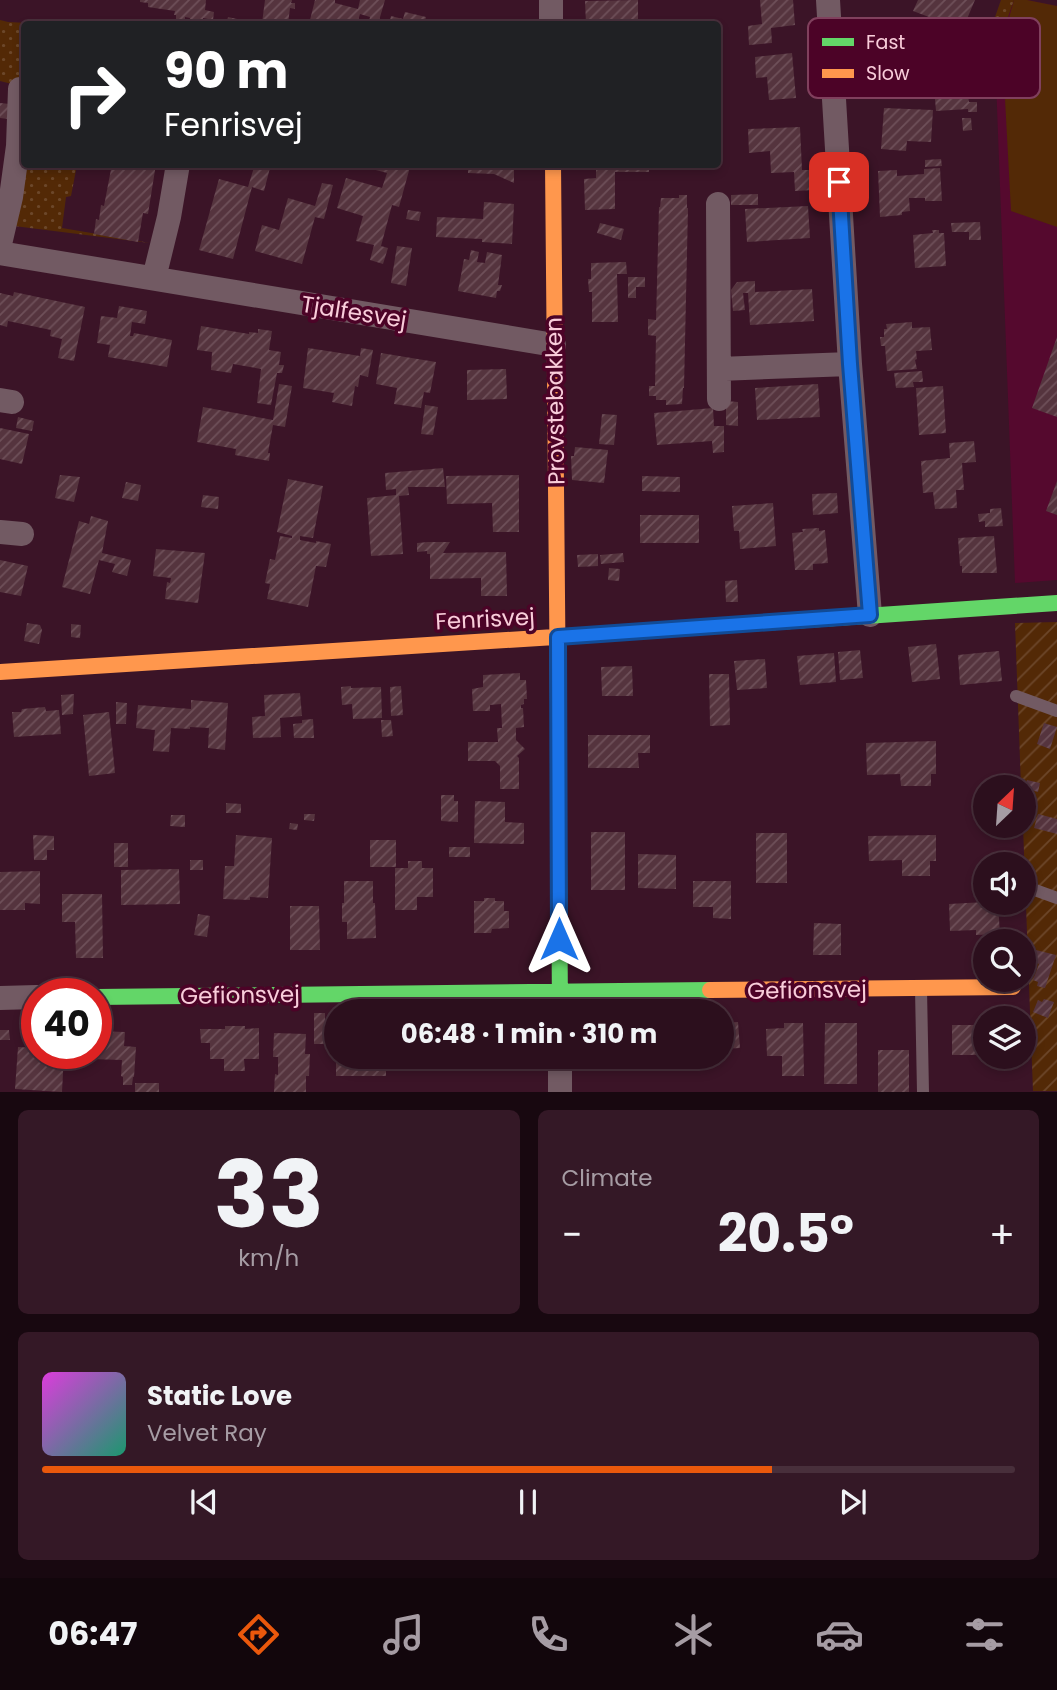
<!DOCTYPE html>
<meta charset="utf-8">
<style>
body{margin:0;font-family:Poppins,sans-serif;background:#341826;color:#f1f3f6;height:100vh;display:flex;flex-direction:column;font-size:26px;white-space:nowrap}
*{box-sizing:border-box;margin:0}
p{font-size:23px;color:#a69ca4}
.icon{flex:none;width:38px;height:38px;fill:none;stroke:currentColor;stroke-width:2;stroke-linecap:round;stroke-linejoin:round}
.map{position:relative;height:1092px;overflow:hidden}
.side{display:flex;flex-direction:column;gap:18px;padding:18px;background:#180810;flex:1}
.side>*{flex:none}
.hud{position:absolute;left:21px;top:21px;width:700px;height:147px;border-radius:7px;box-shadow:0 4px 10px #0003,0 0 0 2px #482f3b;background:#202124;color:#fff;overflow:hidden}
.needle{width:46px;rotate:25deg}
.fabs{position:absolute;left:973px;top:775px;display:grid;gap:14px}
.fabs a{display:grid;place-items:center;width:63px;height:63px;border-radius:50%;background:#2c0f1d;box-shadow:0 4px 10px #0003,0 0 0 2px #482f3b;font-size:35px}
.speed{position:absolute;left:21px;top:978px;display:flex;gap:14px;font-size:35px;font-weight:700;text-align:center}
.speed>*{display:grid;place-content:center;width:91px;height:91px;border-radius:50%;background:#2c0f1d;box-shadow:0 4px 10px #0003,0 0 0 2px #482f3b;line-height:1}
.speed .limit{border:10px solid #d22;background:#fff;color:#111}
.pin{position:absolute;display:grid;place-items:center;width:60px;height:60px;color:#fff;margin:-30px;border-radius:14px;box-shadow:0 4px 10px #0006}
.me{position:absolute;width:77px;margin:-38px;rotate:0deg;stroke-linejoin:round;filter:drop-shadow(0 0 5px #0008)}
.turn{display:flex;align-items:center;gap:24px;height:147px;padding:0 28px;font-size:32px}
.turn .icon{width:91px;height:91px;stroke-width:2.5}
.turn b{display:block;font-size:49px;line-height:60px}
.big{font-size:52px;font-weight:700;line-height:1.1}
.side .widget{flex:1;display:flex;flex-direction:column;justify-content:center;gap:10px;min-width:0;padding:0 24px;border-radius:10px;background:#341826}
.side .dial{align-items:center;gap:0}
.dial b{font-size:91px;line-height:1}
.song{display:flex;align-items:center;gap:21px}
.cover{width:84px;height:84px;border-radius:10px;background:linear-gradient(135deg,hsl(300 70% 55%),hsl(160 70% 35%))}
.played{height:7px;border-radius:4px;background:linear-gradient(90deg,#ea580c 75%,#482f3b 75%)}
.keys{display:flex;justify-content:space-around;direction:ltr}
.heat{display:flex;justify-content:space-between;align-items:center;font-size:38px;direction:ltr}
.side .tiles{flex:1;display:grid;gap:18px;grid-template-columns:1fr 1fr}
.widget:last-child{grid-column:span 2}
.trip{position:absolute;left:324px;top:999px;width:410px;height:70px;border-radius:35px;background:#2c0f1d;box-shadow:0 4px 10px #0003,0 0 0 2px #482f3b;font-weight:700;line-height:70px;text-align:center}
.tab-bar{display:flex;height:112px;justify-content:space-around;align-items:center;background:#12060c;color:#a69ca4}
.tab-bar .icon{width:49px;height:49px}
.tab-bar .selected{color:#ea580c}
.tab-bar b{font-size:32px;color:#f1f3f6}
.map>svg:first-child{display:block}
.built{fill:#55092e}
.grass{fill:url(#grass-dots)}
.garden{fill:url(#garden-furrows)}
.pitch{fill:#532906}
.building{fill:url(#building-hatch)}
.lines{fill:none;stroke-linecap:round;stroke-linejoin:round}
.lane{stroke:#725a63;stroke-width:12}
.street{stroke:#725a63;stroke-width:24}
.fast{stroke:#63d668;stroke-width:16}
.slow{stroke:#ff974d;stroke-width:16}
.route-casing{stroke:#114b97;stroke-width:18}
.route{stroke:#1a73e8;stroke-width:12}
.labels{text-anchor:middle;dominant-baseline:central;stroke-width:7;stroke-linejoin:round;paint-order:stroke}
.street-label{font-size:23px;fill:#f9cdda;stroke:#4c0327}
.key{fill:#4c0327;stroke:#80405d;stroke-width:2}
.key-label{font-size:19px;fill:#f9cdda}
</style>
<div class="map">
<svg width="1057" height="1092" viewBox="0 0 1057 1092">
<defs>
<pattern id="grass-dots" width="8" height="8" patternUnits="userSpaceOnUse" patternTransform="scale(1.75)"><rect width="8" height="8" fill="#532906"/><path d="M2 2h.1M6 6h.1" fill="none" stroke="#6c472a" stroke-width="1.8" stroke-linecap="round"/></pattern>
<pattern id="garden-furrows" width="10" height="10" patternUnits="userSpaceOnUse" patternTransform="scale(1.75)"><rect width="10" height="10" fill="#532906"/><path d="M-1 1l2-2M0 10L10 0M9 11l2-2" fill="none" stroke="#6c472a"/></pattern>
<pattern id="building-hatch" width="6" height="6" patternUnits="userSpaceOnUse" patternTransform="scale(1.75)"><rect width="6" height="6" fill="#55343e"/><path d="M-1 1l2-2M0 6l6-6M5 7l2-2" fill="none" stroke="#6e5059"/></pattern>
</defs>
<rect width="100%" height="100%" fill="#3b1427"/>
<!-- built -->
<path class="built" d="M1014 0H1027L1057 6V580L1015 583 995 54Z"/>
<!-- grass -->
<path class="grass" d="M1001 0H1014L995 54V17Z
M0 20 8 22 48 24H24V87L0 81Z
M24 164 77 165 71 196 66 197 62 228 150 243 14 226Z"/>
<!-- garden -->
<path class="garden" d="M1057 622V1091H1033L1023 826 1024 788 1021 787 1015 623Z"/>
<!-- pitch -->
<path class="pitch" d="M1014 0H1027L1057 6V227L1011 211 1002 43Z"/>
<!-- building -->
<path class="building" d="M140 0H206L205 10 214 12 213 20 203 18V24L189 23 190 18 185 17V20L176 19V15H174L175 11 148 7V3L140 2Z
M265 0H292L291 3H295V9L290 8 288 24 262 23Z
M315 0H335V3L358 9 360 0H385L378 24 369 21 370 17 360 14 357 24H309Z
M638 0V24H586L585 1Z
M760 0H793L795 25 771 28 772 43 749 45 748 26 762 24Z
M918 0H975L964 26 947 18 945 23 913 11Z
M405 12 426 17 424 24H389L391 16 403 19Z
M228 17 237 19 235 24H226Z
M792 53 796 98 769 100 767 77 756 78 755 57Z
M968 96 969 102H977V112H968V109L936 111 935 99Z
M0 103 10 104 8 119 0 118Z
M884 108 933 110 931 142 907 141 906 151 881 149Z
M962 118H971L972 130 963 131Z
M800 127 802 170H815V190L795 191 794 172 771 173 770 151 749 153 748 129Z
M941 159 942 166 925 167V160Z
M112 164H156L148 214 143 213 138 242 94 234 96 219 99 220 101 205 104 206Z
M255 164H271L264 191 252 187 233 259 199 250 219 179 248 187Z
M378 164H403L410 167 399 207 392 205 381 246 388 248 383 264 370 260 374 245 356 241 363 216 337 208 346 178 382 188 387 173 376 170Z
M468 164H514V183L494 174 468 173Z
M596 164H649V172H615V209L585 210 584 179 596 178Z
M940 168 942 201H925V198H909L910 211 902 212V215L880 217 878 171 897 170V176L924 174V169Z
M322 183 333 185 324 219 315 217 302 264 255 251 262 225 279 230 288 198 315 206Z
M758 194V205H731V195Z
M679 195H687V208H688L684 388H683L682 404 666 405V400H656V396H649V386H655L656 336 648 335V319L656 320 659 207H660L661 198H679Z
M484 202 514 204 512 244 482 242V239L436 237 437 217 483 219Z
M808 206 810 238 747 242 745 209Z
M408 210 421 212 419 221 406 219Z
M980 222 981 240H969V232H952L951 223Z
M600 223 624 229 621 240 597 233Z
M932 230H939V233H944L946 266 915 268 913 235 933 233Z
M397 246 412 248 406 286 391 283Z
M471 250 479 252 477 262 485 263 487 252 502 255 498 285H502L500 291H497L496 298 458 291 464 259 469 260Z
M626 262 627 274H617L618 322H592V292H589L588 279H591V263Z
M628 277H645V287H636V298H628Z
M755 281V292L812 289 814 321 750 325 748 293H743L745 310 733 311 731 290 737 282Z
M14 292 85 307 74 361 58 358 62 339 50 336 51 330 8 321 7 327 0 325V293L13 296Z
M119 306 147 311 145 324 132 322 130 336H133L134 333 172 340 167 367 108 357 110 345 97 343 101 316 117 318Z
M912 322V328L930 327 932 350 916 351 917 359 915 360 917 369 887 371 885 346H881L880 337H884V329H887L886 324Z
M201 326 249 334V332L258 333V329L272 331 269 350 281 352 279 365H284L282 373H277L271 405 257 403 261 369 233 364 231 373 211 370 212 352 197 350Z
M1057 337V417L1032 408Z
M308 348 360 356 361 348 373 350 368 377 360 375 358 387 355 386 352 406 332 402 334 393 303 388Z
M381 353 436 362 430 393 424 392 421 408 394 404 397 388 376 384Z
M506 369 507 399 467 400V370Z
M922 371 923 382H913L914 387 896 388 894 373Z
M279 384 292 386 285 427 273 425 268 453H270L269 461 235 455 236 449 197 442 203 407 273 420Z
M818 384 820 417 757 420 755 388Z
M943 386 946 433 919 435 916 388Z
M726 401 738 402V426L726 425Z
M425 405 438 407 433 435 421 434Z
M713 408 714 426H724V452L713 453 712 441 657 445 654 413Z
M602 414 617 415 614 445 599 444Z
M18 417 34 421 32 431 16 428Z
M0 428 29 434 22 464 0 459Z
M974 441 976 462 962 463 964 490H956L957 508 935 509 933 492 923 493 921 461 950 458 949 443Z
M575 447 608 450 604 483 572 480 571 456H574Z
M443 468 445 487H408L409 495 399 496 403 554 371 556 367 498 396 495V489L386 490 385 473Z
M60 475 80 477 74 502 55 498Z
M519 475V532H493L492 503 447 504 446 476Z
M642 476 680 477V492L642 491Z
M288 479 323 486 313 538 300 536V540L316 543V541L331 544 326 567 316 566 308 607 267 599 270 584 265 583 270 559 275 560 280 536 292 538V536L277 532Z
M1057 481V515L1046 511Z
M126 482 141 485 138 501 122 498Z
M837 493 838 513 813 515 812 494Z
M203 495 219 497 218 509 201 507Z
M773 503 776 546 740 549 739 531H734L732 506Z
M1001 508 1003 526 985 527V521L979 522 978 514 990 513V509Z
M640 515H699V543H640Z
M91 516 108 521 102 553 131 560 127 576 112 572 115 564 99 560 90 594 62 587 79 521 89 524Z
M819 528V531L825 530 828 563 813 564V570H795L792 533 803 532 802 529Z
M994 536 997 573H962V566H960L958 538Z
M428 542H450L443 553 506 552 507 596H481V578L430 579V554H427V551L417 552V543Z
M156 549 205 553 198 603 165 599 167 582 170 583 171 578 153 576Z
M623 553 624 562 601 564 600 555Z
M598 554V566L578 567 577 555Z
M0 560 28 566 21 596 0 592Z
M609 568 620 569 619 581 608 580Z
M737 580 738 602H726L725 581Z
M27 623 40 625 42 630 39 644 24 641Z
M71 624 81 625 80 638 71 637Z
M936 644 940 679 912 682 908 647Z
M860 650 863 678 840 680 838 652Z
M999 651 1002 681 960 685 958 655Z
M834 653 836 682 800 685 797 656Z
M765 659 767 688 737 690 734 661Z
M632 666 633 696H602L601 667Z
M520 673V680H526L527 699H524V704L521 705V708H523L524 727 516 728V740L525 749 517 756 519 758V789H500V766L495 761H468V742H498L497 728H502L501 704 490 705V711H473L472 689 483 687V675Z
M709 674H729L730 725 710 726Z
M351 686V688L381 687 382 718 353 719 352 704 342 705 341 687Z
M401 686 403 715 391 716 390 687Z
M300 693 302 716 280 718 281 737 253 738 252 717 265 716 264 695Z
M74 694 73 714 62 715 61 695Z
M191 700 228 703 225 750 208 748 209 728 190 727V729L171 728 169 752 153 751 155 730 136 728 138 705 191 709Z
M116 702 127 703 126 724H116Z
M45 707 46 711 59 710 61 734 14 737 12 712H21L22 709Z
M109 712 115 773 89 776 83 715Z
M313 719 314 738H294L293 724 302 723V720Z
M381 720H391L393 736 382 737Z
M1044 723 1057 727 1050 749 1037 744Z
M588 735H650V753H638L639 768H588Z
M936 741V774H931V786H901L900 774 867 775 866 743Z
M1027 780 1040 783 1038 792 1025 788Z
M441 795H454V801H458V822L441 821Z
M475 801 505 802V822L524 823V844L474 843Z
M226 803 241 804V813H226Z
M304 814H315L314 821 304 820Z
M1038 814 1057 819V834L1034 828Z
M171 815H185V827L170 826Z
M290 823 298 824 297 830 289 829Z
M591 832H625V890H591Z
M756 833H787V883H756Z
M33 835 54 836V850H47V860H34Z
M236 835 272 838 268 898 250 897V900L223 899 225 866H234Z
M936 835V861H930V876H902V860L869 861 868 836Z
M370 840H396V867H370Z
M114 843H128V867H114Z
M449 847H470V857H449Z
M638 854 676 855V889L638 888Z
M190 860H203V870H190Z
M408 861H422V868H433V897H417V910H395V868H408Z
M179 869 180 904 121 905V870Z
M40 871V904L25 903V910H0V872Z
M344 881H373V903H375L376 938 347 939V922H342V903H344Z
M693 881H731V919L713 918V907H693Z
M62 894H102L103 958H76L75 922H62Z
M484 898H495V901H504V911H509V928L492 929 491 933H474V901H484Z
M985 902V903H998L1000 934 976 935V930L950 931 949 904Z
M290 906H319L320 950H290Z
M198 914 210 916 207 937 194 935Z
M814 923 841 924V955H813Z
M1036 950 1056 955 1045 988 1037 986 1038 982 1033 980 1039 964 1032 961Z
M1044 999 1054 1002 1048 1018 1033 1012 1038 1000 1042 1002Z
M314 1013H325V1044H314Z
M738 1022 740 1048 721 1049V1023Z
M784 1023H803L804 1076H782V1056H767L766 1029 784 1028Z
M825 1023H857V1084H824Z
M952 1025H985V1055H952Z
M225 1026H245V1029L259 1028V1059H244L245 1071H224V1059H210V1043H201L200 1029H225Z
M0 1030H9L10 1040H0Z
M96 1031 125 1032 124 1046 136 1047 134 1077H133L132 1085H123V1077L121 1076 122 1060 90 1059V1054H96Z
M274 1033 306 1034 305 1054H310L309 1076H306V1092H274L275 1074 278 1075V1057H273Z
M18 1047 37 1048V1054H64L62 1092 15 1089Z
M878 1050H909V1092H878Z
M336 1057H386V1076H336Z
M391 1057H403V1063H391Z
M461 1057H479V1064H461Z
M596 1057H620V1063H596Z
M135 1083H159V1092H135Z"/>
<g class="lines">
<!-- lane -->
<path class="lane" d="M1016 696 1057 711
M1024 886 1057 898
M921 989 923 1092"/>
<!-- street -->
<path class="street" d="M551 0V24
M828 0 850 364 870 615
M718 204 719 399
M0 244 11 197 18 146 20 89
M0 253 554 345
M154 278 169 217 178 164
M719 369 850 364
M0 400 12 402
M0 532 22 534
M0 998 37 997
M560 1057V1092"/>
<!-- fast -->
<path class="fast" d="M555 637 1057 603
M558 703 560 1012
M96 997 710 990"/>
<!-- slow -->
<path class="slow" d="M553 164 558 703
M0 672 555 637
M710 990 1013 987"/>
</g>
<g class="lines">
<defs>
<path id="route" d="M559 939 558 637 870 615 850 364 839 182"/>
</defs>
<!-- route casing -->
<use href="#route" class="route-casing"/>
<!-- route -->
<use href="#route" class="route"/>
</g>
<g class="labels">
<!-- street labels -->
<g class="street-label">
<text transform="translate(354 312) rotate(9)">Tjalfesvej</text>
<text transform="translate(555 401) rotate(-91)">Provstebakken</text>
<text transform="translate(485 619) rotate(-3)">Fenrisvej</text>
<text transform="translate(807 990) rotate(-1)">Gefionsvej</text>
<text transform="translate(240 995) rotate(-1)">Gefionsvej</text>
</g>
</g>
<!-- legend -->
<rect x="808" y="18" width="232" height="80" rx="10" class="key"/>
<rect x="822" y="38" width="32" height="8" fill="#63d668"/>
<rect x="822" y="69" width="32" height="9" fill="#ff974d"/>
<g class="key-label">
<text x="866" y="49">Fast</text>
<text x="866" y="80">Slow</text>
</g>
</svg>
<div class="fabs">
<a><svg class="needle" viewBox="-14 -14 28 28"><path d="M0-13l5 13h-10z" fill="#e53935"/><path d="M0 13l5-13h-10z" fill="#a69ca4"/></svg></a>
<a><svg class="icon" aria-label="sound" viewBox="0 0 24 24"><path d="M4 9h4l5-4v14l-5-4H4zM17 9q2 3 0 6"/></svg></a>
<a><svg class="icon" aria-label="search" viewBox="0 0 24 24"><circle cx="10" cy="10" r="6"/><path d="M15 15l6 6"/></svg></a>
<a><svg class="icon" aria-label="layers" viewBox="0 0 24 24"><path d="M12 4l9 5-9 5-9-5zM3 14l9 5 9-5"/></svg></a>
</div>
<div class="speed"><div class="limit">40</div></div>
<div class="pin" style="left:839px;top:182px;background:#d93025"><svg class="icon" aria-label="arrive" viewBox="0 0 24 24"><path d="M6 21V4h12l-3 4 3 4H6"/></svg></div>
<svg class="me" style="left:559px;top:939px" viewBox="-20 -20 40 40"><path d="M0-17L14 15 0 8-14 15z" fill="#1a73e8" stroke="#fff" stroke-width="4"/></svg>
<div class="trip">06:48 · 1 min · 310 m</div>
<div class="hud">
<div class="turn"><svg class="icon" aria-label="right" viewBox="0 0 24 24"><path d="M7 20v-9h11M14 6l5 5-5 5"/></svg><div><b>90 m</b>Fenrisvej</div></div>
</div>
</div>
<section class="side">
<div class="tiles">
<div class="widget dial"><b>33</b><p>km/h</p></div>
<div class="widget"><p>Climate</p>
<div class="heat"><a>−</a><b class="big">20.5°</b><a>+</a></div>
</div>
<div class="widget">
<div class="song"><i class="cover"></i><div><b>Static Love</b><p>Velvet Ray</p></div></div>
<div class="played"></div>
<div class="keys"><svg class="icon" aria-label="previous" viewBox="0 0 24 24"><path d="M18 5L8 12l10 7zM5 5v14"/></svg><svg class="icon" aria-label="pause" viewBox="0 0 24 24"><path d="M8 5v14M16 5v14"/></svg><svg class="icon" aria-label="next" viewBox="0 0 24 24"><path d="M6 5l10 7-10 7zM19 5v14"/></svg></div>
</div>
</div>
</section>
<nav class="tab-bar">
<b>06:47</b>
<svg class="icon selected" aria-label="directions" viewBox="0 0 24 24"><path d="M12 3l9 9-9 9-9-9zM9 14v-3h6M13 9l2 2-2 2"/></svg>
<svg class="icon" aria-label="music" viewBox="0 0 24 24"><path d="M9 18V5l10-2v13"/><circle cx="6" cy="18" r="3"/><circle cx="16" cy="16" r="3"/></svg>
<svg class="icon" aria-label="phone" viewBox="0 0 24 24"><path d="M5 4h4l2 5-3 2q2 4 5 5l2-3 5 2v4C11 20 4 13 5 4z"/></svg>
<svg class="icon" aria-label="climate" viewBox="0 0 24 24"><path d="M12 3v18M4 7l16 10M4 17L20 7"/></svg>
<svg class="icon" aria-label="car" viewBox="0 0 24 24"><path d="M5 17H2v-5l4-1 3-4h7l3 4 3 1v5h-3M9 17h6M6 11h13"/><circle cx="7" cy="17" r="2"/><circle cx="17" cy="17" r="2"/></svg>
<svg class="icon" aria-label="filters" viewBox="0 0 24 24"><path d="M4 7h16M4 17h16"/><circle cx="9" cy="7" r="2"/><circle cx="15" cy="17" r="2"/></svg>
</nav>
